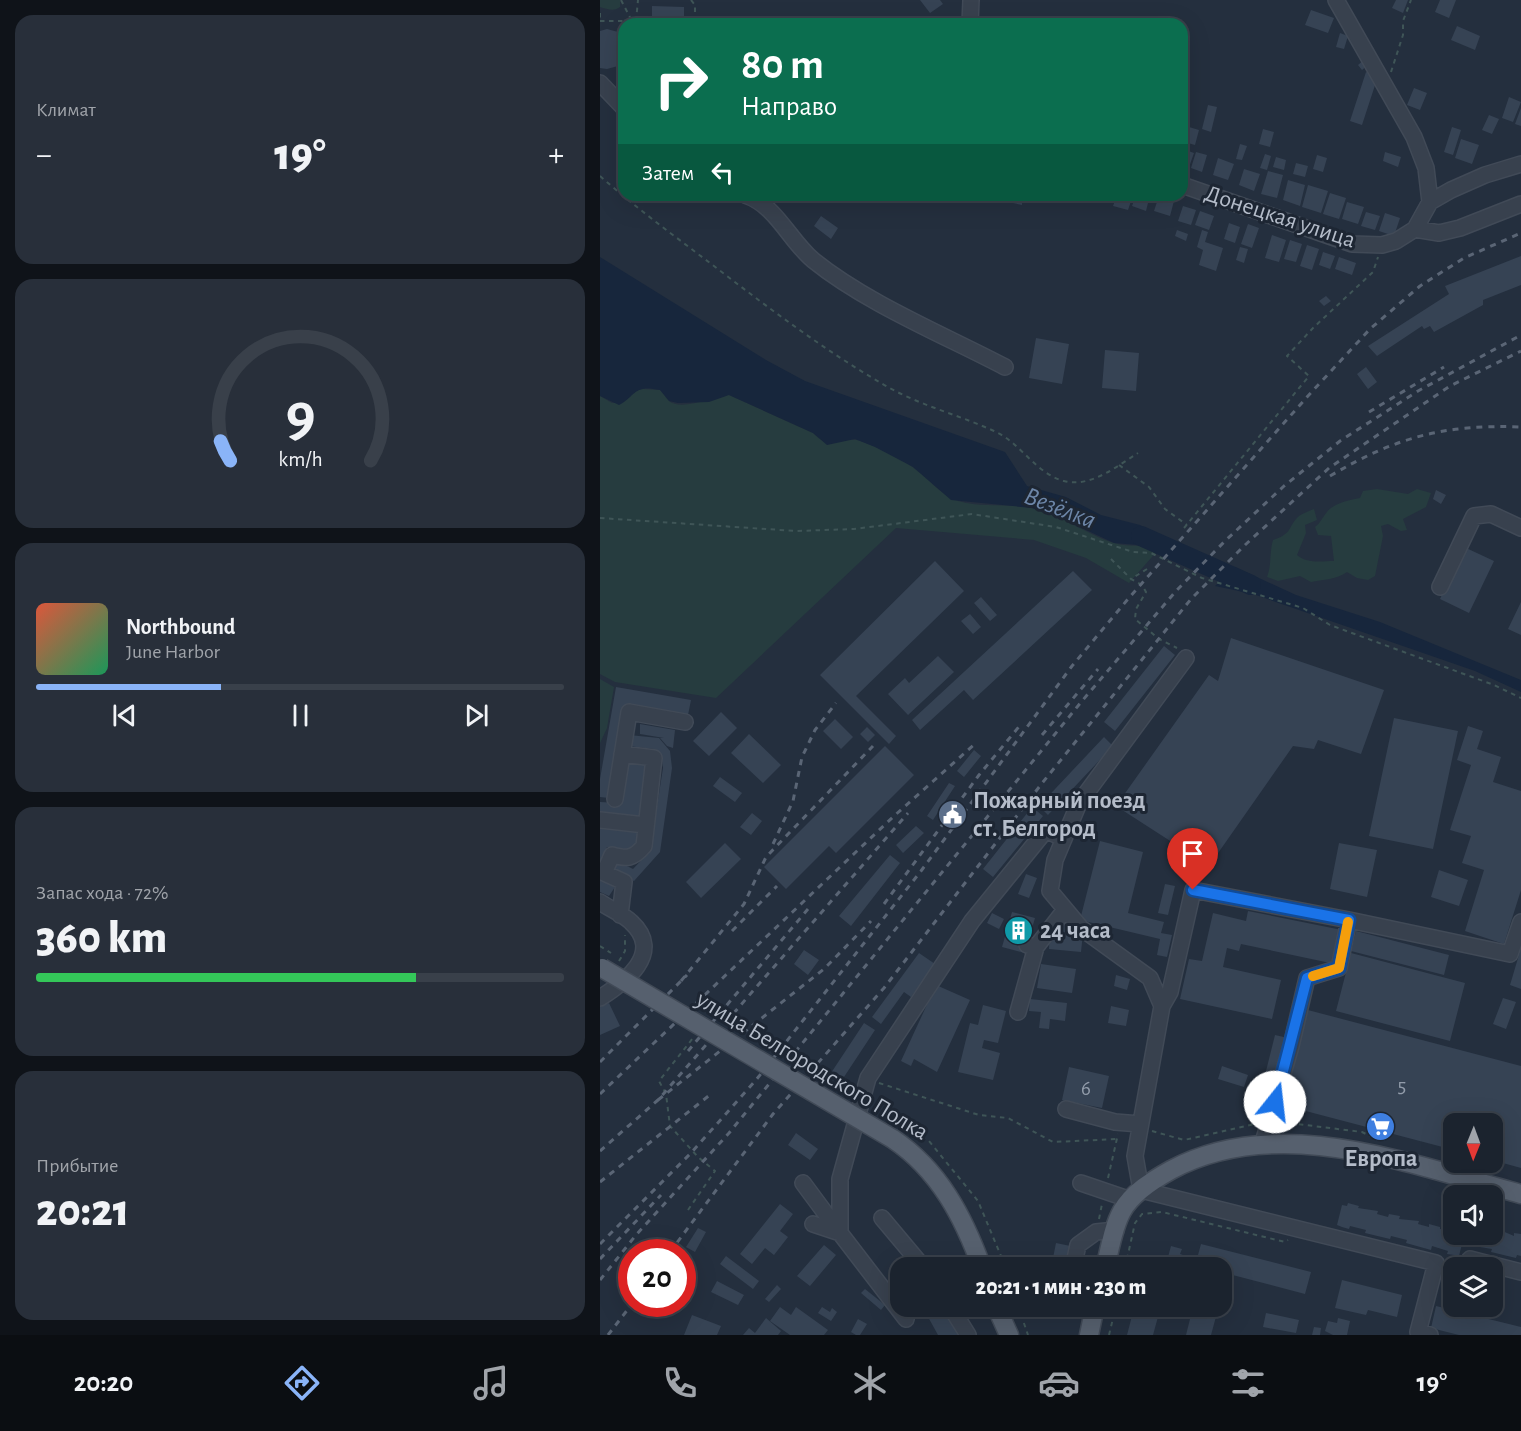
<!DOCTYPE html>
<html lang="ru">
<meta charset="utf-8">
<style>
body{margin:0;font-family:"Alegreya Sans",sans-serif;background:#282f3a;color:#f1f3f6;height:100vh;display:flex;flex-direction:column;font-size:22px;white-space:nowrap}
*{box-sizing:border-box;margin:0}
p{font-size:20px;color:#a0a4aa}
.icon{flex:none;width:33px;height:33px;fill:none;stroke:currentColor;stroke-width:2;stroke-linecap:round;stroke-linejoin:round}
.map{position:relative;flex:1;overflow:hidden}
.drawer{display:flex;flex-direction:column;gap:15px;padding:15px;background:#0f1319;width:600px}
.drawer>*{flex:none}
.top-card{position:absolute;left:18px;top:18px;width:570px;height:183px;border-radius:18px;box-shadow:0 6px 24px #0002,0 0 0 2px #39404a;background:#0b6e4f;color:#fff;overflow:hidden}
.needle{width:39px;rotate:181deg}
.fabs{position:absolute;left:843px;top:1113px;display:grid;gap:12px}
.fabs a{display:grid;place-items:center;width:60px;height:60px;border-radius:12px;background:#1b232e;box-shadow:0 6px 24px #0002,0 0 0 2px #39404a;font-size:30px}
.speed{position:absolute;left:18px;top:1239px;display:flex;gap:12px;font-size:30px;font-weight:700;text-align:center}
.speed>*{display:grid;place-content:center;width:78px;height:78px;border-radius:50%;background:#1b232e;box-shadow:0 6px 24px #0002,0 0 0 2px #39404a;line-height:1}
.speed .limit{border:9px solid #d22;background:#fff;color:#111}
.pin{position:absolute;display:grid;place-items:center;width:51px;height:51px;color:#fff;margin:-62px -26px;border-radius:50% 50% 50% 0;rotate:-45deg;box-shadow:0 0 6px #0007}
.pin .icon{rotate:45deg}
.me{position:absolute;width:66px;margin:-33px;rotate:16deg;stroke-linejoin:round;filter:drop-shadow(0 0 4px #0008)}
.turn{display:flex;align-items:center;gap:21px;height:126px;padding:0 24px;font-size:27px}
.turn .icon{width:78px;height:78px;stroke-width:2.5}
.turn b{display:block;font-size:42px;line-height:51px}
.then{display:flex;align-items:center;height:57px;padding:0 24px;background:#0003;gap:12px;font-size:22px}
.big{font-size:45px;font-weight:800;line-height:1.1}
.drawer .widget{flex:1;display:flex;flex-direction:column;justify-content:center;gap:9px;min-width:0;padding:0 21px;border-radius:18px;background:#282f3a}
.drawer .dial{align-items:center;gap:0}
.dial svg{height:156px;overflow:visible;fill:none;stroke:#39404a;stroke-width:7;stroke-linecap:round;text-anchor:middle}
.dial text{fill:#f1f3f6;stroke:none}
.song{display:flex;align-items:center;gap:18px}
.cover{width:72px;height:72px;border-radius:9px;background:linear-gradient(135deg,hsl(10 70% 55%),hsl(150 70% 35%))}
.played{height:6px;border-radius:3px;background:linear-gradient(90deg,#8ab4f8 35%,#39404a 35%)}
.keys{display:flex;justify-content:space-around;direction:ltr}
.heat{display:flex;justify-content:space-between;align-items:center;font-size:33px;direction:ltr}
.charge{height:9px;border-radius:4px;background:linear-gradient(90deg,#34c759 72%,#39404a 0)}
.trip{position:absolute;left:290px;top:1257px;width:342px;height:60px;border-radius:18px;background:#1b232e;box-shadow:0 6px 24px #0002,0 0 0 2px #39404a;font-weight:800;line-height:60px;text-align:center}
.tabs{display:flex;height:96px;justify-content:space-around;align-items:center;background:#0b0e12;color:#a0a4aa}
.tabs .icon{width:42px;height:42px}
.tabs .current{color:#8ab4f8}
.tabs b{font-size:27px;color:#f1f3f6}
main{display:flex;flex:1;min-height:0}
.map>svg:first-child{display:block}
.green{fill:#263c3f}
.water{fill:#17263c}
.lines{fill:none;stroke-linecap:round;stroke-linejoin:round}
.river{stroke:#17263c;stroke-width:20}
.building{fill:#364354}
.minor-casing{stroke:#414a57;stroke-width:18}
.major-casing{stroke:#414a57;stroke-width:21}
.path{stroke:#3f5557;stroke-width:2;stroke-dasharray:4.5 4.5;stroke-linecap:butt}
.minor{stroke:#38414e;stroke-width:15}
.major{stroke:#56606e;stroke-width:18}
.rail{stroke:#5a6575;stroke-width:3;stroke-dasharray:6 6;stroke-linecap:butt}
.major-bridge-casing{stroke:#414a57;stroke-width:21;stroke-linecap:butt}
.major-bridge{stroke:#56606e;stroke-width:18}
.route-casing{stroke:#114b97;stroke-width:15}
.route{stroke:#1a73e8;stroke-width:10}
.slow{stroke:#f59e0b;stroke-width:10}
.labels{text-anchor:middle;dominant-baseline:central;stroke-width:6;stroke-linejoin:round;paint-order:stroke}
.number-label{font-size:21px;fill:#929caa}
.street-label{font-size:24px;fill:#b4bcc9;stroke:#1d2633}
.poi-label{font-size:24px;font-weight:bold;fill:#b4bcc9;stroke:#1d2633;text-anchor:start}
.water-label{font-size:26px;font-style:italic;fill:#6d86a8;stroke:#1d2633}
</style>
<main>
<section class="drawer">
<div class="widget"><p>Климат</p>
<div class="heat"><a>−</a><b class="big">19°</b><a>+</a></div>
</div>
<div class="widget dial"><svg viewBox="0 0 100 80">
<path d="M14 69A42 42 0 1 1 86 69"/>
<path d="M14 69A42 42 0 0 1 9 59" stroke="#8ab4f8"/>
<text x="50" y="56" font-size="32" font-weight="700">9</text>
<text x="50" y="72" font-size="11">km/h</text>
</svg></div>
<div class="widget">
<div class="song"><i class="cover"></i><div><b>Northbound</b><p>June Harbor</p></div></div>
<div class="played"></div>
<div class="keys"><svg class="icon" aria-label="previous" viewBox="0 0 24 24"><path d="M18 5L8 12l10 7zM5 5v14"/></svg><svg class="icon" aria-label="pause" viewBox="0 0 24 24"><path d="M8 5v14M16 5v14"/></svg><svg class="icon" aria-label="next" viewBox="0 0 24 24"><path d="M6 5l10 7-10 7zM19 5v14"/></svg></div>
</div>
<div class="widget"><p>Запас хода · 72%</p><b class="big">360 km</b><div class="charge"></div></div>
<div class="widget"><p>Прибытие</p><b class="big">20:21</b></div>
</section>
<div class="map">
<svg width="921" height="1335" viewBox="0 0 921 1335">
<rect width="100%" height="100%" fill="#242f3e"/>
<!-- green -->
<path class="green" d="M0 0H20V7C14 12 7 9 0 7Z
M42 389 60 390C64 393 65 397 69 401 82 412 116 395 129 395L213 433C233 453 242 433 263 442 278 447 303 459 315 469 329 479 342 496 358 501 381 508 408 503 431 508 461 514 485 534 514 543 530 548 544 543 559 549L529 583 486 558 434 540 296 528 116 698 15 682 0 674V396L12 403 24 402 32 392Z
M777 489 808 494 817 489 831 493 826 507 803 519 807 530 801 531 788 524 781 526 783 536 775 576 768 580 757 578 747 572C738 579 722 580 711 582L700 576 678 581 667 577C672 564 669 554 673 540 694 533 687 527 699 516 703 513 709 511 714 509L717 520 705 525 706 533 697 555C707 564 722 561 734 561L731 536 718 535 715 527C722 522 724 513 731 508 739 502 750 500 760 498L763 491Z
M0 679 14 687 7 728 0 743Z"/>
<!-- water -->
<path class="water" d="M0 257 166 360 205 381 405 452 427 486 466 497 501 515 540 525 567 538 559 549 550 546 514 543 458 517 432 508 351 500 313 467 275 447 255 439 227 445 213 433 129 395 109 402 78 403 69 401 60 390C33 384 36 396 19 405L0 396Z
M635 567 696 595 780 622 921 680V692L875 671 653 594 615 586Z"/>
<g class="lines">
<!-- river -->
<path class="river" d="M541 536 651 585"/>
</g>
<!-- building -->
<path class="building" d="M320 0H340L343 4 330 13Z
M796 0H808L803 13 792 8Z
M840 0H856L849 18 835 12Z
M52 6 84 7V24H52Z
M711 10 734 18 728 33 705 25Z
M386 20H403V24H386Z
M857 26 880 36 875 50 851 40Z
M7 29 18 32 24 38V60L18 66 7 69 0 68V31Z
M740 33 748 36 744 49 736 47Z
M766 58 770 63 762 70 758 65Z
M766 72 778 76 762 125 750 121Z
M814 88 827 93 820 110 807 105Z
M909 97 921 102 913 122 902 118Z
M608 105 617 107 611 132 602 129Z
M921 108V126L915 124Z
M889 115 899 119 892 134 882 130Z
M589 127 599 130 595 145 584 142Z
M852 127 861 130 853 155 844 152Z
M663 129 674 132 670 147 659 144Z
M861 139 879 145 872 164 855 158Z
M640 144 647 146 642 160 636 159Z
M583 149 594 153 589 167 582 165Z
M596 152 607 155 602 172 591 168Z
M785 152 801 157 798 167 783 161Z
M665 154 671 156 667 170 660 168Z
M717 155 727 158 723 172 713 169Z
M676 157 686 160 684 170 673 167Z
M618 158 634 164 628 180 613 175Z
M696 163 708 166 705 177 693 174Z
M644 169 660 174 654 191 639 185Z
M668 171 683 175 677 198 661 194Z
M688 180 705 185 700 206 683 200Z
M708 185 728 191 721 213 702 207Z
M730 193 746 198 739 219 723 214Z
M414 195H422V205L413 203Z
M517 195H533L528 210 513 206Z
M536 195H550L546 211 532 206Z
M559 196 574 201 570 216 554 211Z
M747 202 764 207 758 224 742 219Z
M583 206 596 210 591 225 578 221Z
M600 211 614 216 609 230 595 225Z
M766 212 780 216 775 230 761 226Z
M785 213 800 218 794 236 779 231Z
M221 216 238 228 231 239 214 226Z
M629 223 640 227 635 243 624 239Z
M648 224 659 228 652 248 641 244Z
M577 230 588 234 586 241 575 236Z
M602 230 608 232 605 242 623 248 616 271 599 265 603 250 597 247Z
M672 235 686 240 679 262 665 258Z
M690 240 702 244 696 262 684 259Z
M707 245 719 249 712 270 700 266Z
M640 247 648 249 644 263 636 260Z
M723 252 735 256 730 269 719 265Z
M921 256V285L883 300V305L834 332 830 326 824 329 822 326 777 356 768 346 849 294 845 286Z
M739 257 756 263 752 275 735 269Z
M726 296 731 301 724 306 719 301Z
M436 338 469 344 462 384 429 378Z
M505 350 539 353 536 391 502 388Z
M766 367 777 382 768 389 757 374Z
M836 490 846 495 841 504 833 499Z
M864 547 894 561 869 613 840 599Z
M335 561 364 591 256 696 296 736 289 744 220 675Z
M473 571 492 590 373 700 364 690 320 730 312 720Z
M381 597 397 615 390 621 374 603Z
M921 602V635L908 629Z
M370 614 381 627 373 634 361 621Z
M631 638 784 690 761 754 718 740 714 749 693 746 609 866 516 806 609 675 618 681Z
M564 646 575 655 515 731 504 722Z
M338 656 354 672 308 715 288 694 305 678 309 683Z
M16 687 91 700 88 715 26 704 9 798 0 797V779Z
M121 712 137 728 109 756 93 741Z
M794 718 858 731 833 849 769 836Z
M235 719 253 737 241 749 223 731Z
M40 724 75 730 73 748 67 746 60 738H64L40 734Z
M868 726 883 731 877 749 901 757 893 782 921 791V890L904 944 865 931 884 870 862 863 871 836 850 830 871 765 857 760Z
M267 727 275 735 268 742 260 734Z
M149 734 181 765 163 783 131 753Z
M29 735 59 738 70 751 72 768 60 852 34 881 12 870 17 861 33 869 50 851 63 768 61 754 54 749 27 746Z
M504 737 513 746 448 815 439 806Z
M285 746 314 775 236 853 229 846 186 889 164 867Z
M374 750 381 756 364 777 357 771Z
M25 760 48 762 39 818 0 814V802L18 803Z
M120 777 142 793 135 802 113 786Z
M349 783 355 786 333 820 327 816Z
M432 807 443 816 393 877 383 869Z
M152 813 162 821 151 835 140 827Z
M0 824 39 827 35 851 7 847 0 865Z
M316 826 324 833 303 853 296 845Z
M500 841 543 852 528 913 564 922 561 933 572 935 567 957 557 955 560 939 480 920Z
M125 843 141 859 101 898 86 882Z
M739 843 777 850 767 897 730 889Z
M290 855 300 863 251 926 239 916Z
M839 870 868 880 859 906 831 897Z
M426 874 437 878 429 898 418 894Z
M0 879 15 887 9 896 0 892Z
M565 884 575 886 568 915 558 913Z
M648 911 742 930 735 964 641 944 639 951 627 948 623 967 681 980 672 1019 580 999 589 959 602 961 613 913 646 921Z
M412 912 435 918 425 953 402 947Z
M392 913 404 919 399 929 387 923Z
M458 923 473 924 472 932 483 933 481 952 449 949 450 929Z
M756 931 849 955 844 975 751 951Z
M921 948V989L910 985Z
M204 950 219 960 208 975 194 964Z
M319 953 335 964 311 997 304 992 281 1024 272 1017Z
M751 953 865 983 850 1041 736 1011Z
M441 964 476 969 472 993 437 988Z
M516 975 530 979 527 990 514 986Z
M336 985 370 1000 337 1072 314 1059 311 1066 301 1061Z
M903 998 916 1002 906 1029 893 1024Z
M430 999 467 1003 465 1021 450 1019 449 1029 439 1028 441 1012 429 1011Z
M9 1003 20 1026 0 1035V1007Z
M383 1005 406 1011 398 1043 384 1040 382 1048 400 1053 393 1080 358 1072 370 1023 378 1025Z
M511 1006 529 1010 526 1026 508 1023Z
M704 1009 921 1066V1168L892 1160V1124H854V1150L679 1104Z
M264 1023 275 1030 242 1080 231 1073Z
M675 1035 688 1038 678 1078 665 1075Z
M622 1066 648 1075 644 1087 618 1079Z
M469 1067 509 1076 502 1108 462 1100Z
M196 1133 218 1149 210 1160 188 1145Z
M748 1203 759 1206 758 1208 778 1211 777 1214 788 1217 789 1214 800 1216 799 1219 819 1221 818 1224 829 1227V1224L840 1227V1229L854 1230V1234H892L893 1227 914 1236V1233L921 1234V1256L917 1255 916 1258 891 1252 892 1249 862 1244 859 1256 854 1255 847 1254 848 1251 832 1246 831 1250 806 1243 807 1240 791 1236 790 1239 765 1233 766 1230 750 1226 749 1229 742 1227 737 1225 742 1205 747 1206Z
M180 1204 193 1214 180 1231 188 1237 174 1255 165 1248 152 1264 140 1254Z
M98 1228 106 1232 95 1252 86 1247Z
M456 1243 485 1249 482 1264 453 1258Z
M601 1244 711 1272 705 1294 621 1272V1268L595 1266Z
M224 1245 236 1255 210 1286 197 1276Z
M571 1246 582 1249 580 1254 586 1256 583 1268H565L567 1262 561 1261 563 1255 568 1257Z
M126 1256 159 1281 153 1289 120 1264Z
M742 1280 802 1295 797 1317 768 1310 766 1315 735 1308Z
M117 1281 144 1295 138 1305 111 1292Z
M177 1285 181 1289 169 1302 165 1299Z
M265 1289 285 1305 281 1310 261 1293Z
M40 1304H55L50 1310Z
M322 1306H342L358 1335H338Z
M531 1306H561L553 1335H527L533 1312 529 1311Z
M566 1306H589L587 1313Z
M836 1306 921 1327V1335H859L831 1328Z
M180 1307 191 1315 196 1307 228 1330 224 1335H190L170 1321Z
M222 1307 230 1312 232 1308 237 1312 231 1321 218 1313Z
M593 1307 617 1313 611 1335H586Z
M666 1313 699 1320 696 1333 663 1327Z
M92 1315 121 1326 117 1335H84Z
M166 1318 181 1331 178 1335H143L149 1328 155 1333Z
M738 1318 750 1321 747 1335H733L725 1331 728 1321 737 1323Z
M258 1319 267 1324 260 1335H256L251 1332Z
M714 1327 721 1328 720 1335H712Z"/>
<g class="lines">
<defs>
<path id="minor" d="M736 0 814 137 826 168 830 202
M370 24 371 0
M0 83 24 108
M582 185 752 244 782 245 796 241 815 229 830 202 851 190 885 175 921 164
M145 195C176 205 189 240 213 260 266 303 344 335 405 367
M815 229 839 233 860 228 921 204
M840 587 874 516 891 514 921 528
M15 799 29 712 85 722
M0 820 45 825
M0 871 24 882 20 915
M4 873 12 855C27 859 33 859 44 846L54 758 22 754
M0 902C10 909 23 914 31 922 65 953 24 983 0 998
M749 920 910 954 921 922
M436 947 464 911
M562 1006 550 978 481 928 450 891 455 860 479 803 586 658
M418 1012 436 947 427 945
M466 1109 515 1122 540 1124
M662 1146 691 1046 707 978 739 968 749 920 593 890 570 992 562 1006 535 1156 541 1190 836 1263 818 1332 830 1335
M203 1183 240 1233 213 1224
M481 1183 531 1200
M282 1218 324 1268
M870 1259 921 1272
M473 1268 478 1245 496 1232 516 1230
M350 1306 368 1335
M306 1319 240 1233V1179L268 1078 372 921 446 830 464 839"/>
<path id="major" d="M293 1139C339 1170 363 1216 382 1268
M505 1268C510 1249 513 1227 522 1211 532 1193 553 1180 571 1170 679 1112 812 1165 921 1194
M396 1306 409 1335
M489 1335 495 1306"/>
</defs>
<!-- minor casing -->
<use href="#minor" class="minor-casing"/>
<!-- major casing -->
<use href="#major" class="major-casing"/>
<!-- path -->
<path class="path" d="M21 0 32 21
M91 0 95 5V24
M0 13V21
M0 21H36V24
M36 21 38 0
M791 72 803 35V21L811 0
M0 176C35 207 73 235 110 263 166 306 221 348 281 383 317 405 357 414 394 431 420 442 436 474 464 481 491 488 517 466 538 453
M519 465 549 487 565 509 587 525
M0 518 196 531 254 529 372 514 456 527 533 552 551 553 602 578 703 608 730 625 894 685 921 698
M584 528 709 376 687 356 713 328 773 272 778 257
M511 559 531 579
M547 569 531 579 542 585 546 592 536 609 535 619 559 639 577 648
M0 946 11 953
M19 961 25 951V935
M279 1083 379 1115 408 1118 453 1142 517 1139
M681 1122 762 1132 770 1136
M305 1129 329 1141 378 1201 406 1268
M552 1131 584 1140 655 1124
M508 1178 518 1134
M88 1210 115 1171 98 1157 70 1126 66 1094 59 1081 93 1038
M499 1219 502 1204
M525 1268 535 1223 542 1214 562 1212 685 1242 688 1240
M418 1306 428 1335
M509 1335 516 1306"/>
<!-- minor -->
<use href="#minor" class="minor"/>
<!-- major -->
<use href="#major" class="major"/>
<!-- rail -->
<path class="rail" d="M769 412 844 367
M730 476C796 437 845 424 921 427
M442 735 498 669
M173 844 193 801 202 757 215 730 236 703
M284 904 379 775 422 723
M132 931 177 886
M81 981 144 904 166 857 273 746
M88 1051 208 909
M0 1062 87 975
M0 1094 294 816 377 742
M58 1100 224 969 271 921
M0 1151 58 1100 308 813
M0 1182 111 1094
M0 1244 91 1153 156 1080 321 871 472 666 528 599 707 397 770 329 820 286 864 258 921 233
M70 1252 173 1114 284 988 443 782 591 599 645 545 729 468 850 386 921 351
M0 1259 61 1195
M0 1280 36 1235 129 1133 482 701 576 591 625 541 684 486 740 441 818 391 921 335
M8 1335 32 1304"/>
<defs>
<path id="major-bridge" d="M2 968 293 1139"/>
</defs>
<!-- major-bridge casing -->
<use href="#major-bridge" class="major-bridge-casing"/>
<!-- major-bridge -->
<use href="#major-bridge" class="major-bridge"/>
</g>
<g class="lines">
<defs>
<path id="route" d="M593 890 749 920 739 968 707 978 675 1102"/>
</defs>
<!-- route casing -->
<use href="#route" class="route-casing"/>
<!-- route -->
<use href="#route" class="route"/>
<!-- slow -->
<path class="slow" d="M713 976 739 968 748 922"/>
</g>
<!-- icons -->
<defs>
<symbol id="civic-disc" viewBox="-11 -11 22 22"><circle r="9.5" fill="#5c6f8a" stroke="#1d2633"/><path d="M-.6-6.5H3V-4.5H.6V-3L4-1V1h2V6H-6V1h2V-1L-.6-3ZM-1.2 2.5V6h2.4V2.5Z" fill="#fff"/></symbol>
<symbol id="building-disc" viewBox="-11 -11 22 22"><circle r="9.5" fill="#0f9aa8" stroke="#1d2633"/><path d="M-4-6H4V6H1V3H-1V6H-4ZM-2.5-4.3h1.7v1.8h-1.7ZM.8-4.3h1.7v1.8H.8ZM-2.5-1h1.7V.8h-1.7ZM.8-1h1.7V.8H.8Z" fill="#fff"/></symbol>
<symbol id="supermarket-disc" viewBox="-11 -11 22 22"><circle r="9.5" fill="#3f7fe0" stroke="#1d2633"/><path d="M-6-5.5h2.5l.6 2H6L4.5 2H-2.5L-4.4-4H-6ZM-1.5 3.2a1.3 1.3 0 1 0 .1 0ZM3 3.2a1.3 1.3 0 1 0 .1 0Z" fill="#fff"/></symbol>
</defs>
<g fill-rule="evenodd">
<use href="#civic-disc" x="336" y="798" width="33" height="33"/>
<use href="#building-disc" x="402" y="914" width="33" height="33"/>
<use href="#supermarket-disc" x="764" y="1110" width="33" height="33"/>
</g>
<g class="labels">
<!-- number labels -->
<g class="number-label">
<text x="802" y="1085">5</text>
<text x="486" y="1088">6</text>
</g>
<!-- street labels -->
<g class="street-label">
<text transform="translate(680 217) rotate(18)">Донецкая улица</text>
<text transform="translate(212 1066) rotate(31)">улица Белгородского Полка</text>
</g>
<!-- poi labels -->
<g class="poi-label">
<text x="373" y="801">Пожарный поезд<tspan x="373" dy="28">ст. Белгород</tspan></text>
<text x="440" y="931">24 часа</text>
<text x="781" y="1159" text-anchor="middle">Европа</text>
</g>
<!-- water labels -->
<g class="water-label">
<text transform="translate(460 508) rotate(21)">Везёлка</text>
</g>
</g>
</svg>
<div class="fabs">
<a><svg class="needle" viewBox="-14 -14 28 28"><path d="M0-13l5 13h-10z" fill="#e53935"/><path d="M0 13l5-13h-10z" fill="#a0a4aa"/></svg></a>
<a><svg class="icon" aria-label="sound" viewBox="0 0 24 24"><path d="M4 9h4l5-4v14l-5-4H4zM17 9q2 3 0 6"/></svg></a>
<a><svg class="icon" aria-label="layers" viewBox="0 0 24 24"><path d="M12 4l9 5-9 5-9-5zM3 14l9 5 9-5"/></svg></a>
</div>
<div class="speed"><div class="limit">20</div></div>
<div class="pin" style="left:593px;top:890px;background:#d93025"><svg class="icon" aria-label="arrive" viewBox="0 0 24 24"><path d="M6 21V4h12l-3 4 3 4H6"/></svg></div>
<svg class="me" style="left:675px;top:1102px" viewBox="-20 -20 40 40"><circle r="19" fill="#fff"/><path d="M0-13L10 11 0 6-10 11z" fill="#1a73e8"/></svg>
<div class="trip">20:21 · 1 мин · 230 m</div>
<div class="top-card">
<div class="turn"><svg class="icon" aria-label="right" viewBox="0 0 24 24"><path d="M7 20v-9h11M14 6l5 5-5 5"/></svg><div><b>80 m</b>Направо</div></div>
<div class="then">Затем<svg class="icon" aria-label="left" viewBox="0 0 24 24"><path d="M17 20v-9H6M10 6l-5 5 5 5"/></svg></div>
</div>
</div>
</main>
<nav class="tabs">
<b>20:20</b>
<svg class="icon current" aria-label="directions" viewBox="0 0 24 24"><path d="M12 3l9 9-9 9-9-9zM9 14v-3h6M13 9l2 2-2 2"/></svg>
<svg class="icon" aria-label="music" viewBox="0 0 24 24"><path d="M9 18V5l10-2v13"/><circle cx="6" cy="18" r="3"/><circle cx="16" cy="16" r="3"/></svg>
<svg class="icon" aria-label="phone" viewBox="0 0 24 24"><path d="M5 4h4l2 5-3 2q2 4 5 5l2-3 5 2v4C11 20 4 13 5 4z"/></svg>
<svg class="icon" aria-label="climate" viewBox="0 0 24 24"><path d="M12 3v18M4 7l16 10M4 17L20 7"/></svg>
<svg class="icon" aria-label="car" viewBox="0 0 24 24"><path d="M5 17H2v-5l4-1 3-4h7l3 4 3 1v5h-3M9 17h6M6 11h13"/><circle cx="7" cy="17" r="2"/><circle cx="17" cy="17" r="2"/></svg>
<svg class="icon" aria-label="filters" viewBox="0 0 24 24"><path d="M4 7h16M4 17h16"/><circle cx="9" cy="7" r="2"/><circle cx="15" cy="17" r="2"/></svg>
<b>19°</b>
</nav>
